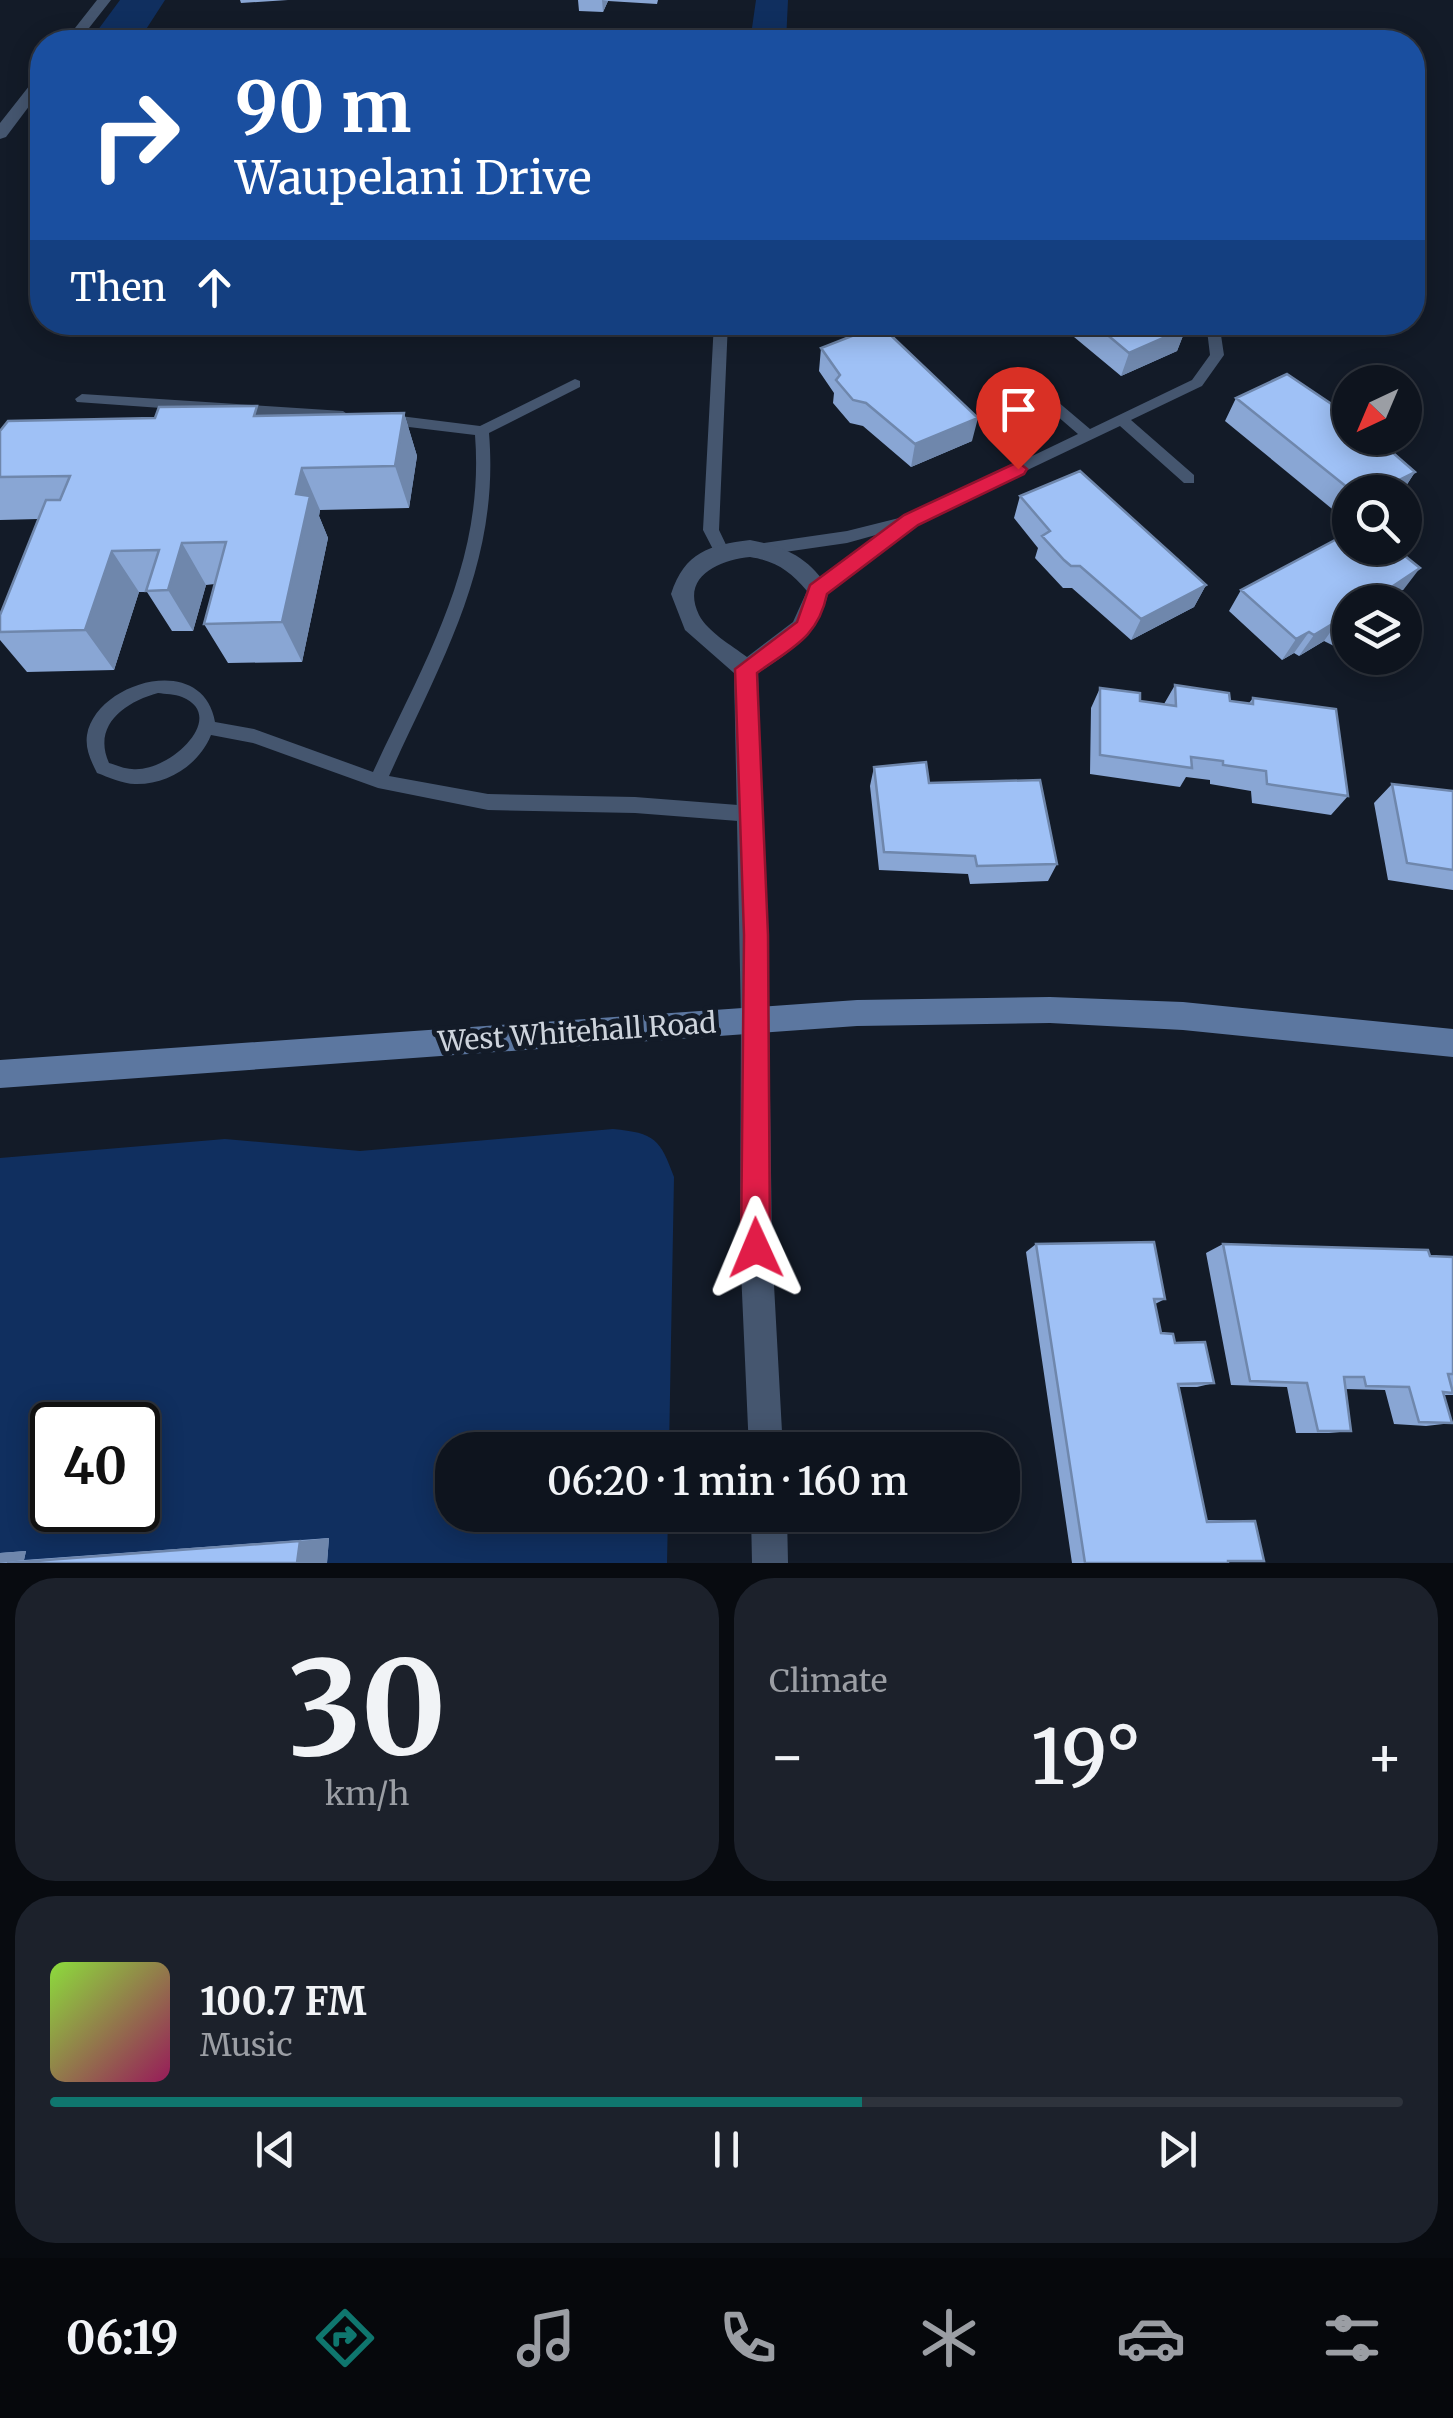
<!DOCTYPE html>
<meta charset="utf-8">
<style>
body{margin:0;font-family:Merriweather,serif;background:#1c212b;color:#f1f3f6;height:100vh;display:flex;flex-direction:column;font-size:38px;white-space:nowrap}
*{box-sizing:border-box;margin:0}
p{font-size:32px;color:#9b9ea4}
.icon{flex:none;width:55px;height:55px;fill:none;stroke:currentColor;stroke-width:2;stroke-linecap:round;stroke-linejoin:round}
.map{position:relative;height:1563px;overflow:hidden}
.side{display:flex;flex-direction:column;gap:15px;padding:15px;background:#080b10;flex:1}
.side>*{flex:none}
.banner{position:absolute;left:30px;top:30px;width:1395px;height:305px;border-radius:40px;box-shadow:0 5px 25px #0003,0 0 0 2px #2e333c;background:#1a4fa0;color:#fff;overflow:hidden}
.needle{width:65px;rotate:224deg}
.fabs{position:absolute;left:1332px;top:365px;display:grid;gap:20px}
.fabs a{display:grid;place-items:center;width:90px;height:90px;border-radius:50%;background:#0e141e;box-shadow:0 5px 25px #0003,0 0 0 2px #2e333c;font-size:50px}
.speed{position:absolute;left:30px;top:1402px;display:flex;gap:20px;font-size:50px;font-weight:700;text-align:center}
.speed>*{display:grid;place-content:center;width:130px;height:130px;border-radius:50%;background:#0e141e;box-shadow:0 5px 25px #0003,0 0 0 2px #2e333c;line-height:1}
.speed .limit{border:5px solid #111;border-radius:15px;background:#fff;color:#111}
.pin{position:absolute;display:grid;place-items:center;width:85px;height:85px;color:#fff;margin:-102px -42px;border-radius:50% 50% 50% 0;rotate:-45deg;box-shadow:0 0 10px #0007}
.pin .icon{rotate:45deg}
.me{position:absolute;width:110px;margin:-55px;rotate:359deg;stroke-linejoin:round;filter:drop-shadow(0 0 8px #0008)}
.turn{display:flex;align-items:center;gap:35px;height:210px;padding:0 40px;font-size:45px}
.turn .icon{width:130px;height:130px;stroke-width:2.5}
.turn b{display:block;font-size:70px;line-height:85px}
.then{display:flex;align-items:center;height:95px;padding:0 40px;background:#0003;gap:20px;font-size:38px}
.big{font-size:75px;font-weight:600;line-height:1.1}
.side .card{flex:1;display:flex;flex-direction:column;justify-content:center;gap:15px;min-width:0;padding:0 35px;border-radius:40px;background:#1c212b}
.side .dial{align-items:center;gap:0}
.dial b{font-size:130px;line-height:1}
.song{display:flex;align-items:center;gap:30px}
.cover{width:120px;height:120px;border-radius:15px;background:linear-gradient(135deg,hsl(90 70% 55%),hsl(330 70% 35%))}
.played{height:10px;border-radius:5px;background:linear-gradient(90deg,#0f766e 60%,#2e333c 60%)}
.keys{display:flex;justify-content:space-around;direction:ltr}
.heat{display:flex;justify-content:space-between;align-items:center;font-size:55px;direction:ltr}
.side .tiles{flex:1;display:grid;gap:15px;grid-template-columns:1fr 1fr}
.card:last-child{grid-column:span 2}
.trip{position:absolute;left:435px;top:1432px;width:585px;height:100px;border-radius:40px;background:#0e141e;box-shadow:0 5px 25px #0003,0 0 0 2px #2e333c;font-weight:600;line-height:100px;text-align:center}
.dock{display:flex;height:160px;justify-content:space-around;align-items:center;background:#06080c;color:#9b9ea4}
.dock .icon{width:70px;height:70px}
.dock .on{color:#0f766e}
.dock b{font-size:45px;color:#f1f3f6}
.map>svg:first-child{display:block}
.green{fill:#102f5f;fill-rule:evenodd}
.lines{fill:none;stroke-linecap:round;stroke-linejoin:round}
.service{fill:#45566f;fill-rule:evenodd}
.minor{fill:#45566f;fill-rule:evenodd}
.tertiary{fill:#45566f;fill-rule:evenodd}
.secondary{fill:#5c77a0;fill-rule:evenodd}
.wall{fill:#89a6d4}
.shaded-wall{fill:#6f87ac}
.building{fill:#9fc1f6;stroke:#6f87ac;stroke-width:2.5}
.route{fill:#e11d48;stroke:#92132f;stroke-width:2.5}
.labels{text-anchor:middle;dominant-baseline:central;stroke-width:10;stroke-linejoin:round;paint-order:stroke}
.street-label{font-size:28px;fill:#cdd3dc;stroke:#131b28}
</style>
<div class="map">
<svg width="1453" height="1563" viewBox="0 0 1453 1563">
<rect width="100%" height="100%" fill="#131b28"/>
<!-- green -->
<path class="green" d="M120 0H165L143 34 296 42H89Z
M756 0H788L786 42H750Z
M613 1129C655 1133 660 1139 674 1177L669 1450H452V1515H668L667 1563H0V1158L225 1139 360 1151ZM52 1425H138V1510H52Z"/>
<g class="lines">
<!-- service -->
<path class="service" d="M714 322H728L719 530 730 553 722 559 717 557 703 530Z
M1206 322H1219L1224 355 1202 386 1131 420 1194 475V483H1184L1120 426 912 525 824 594 818 596 810 590 883 533 847 543 764 555 756 549 764 543 847 531 907 516 1078 434 1028 391V385H1038L1090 429 1192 380 1210 355Z
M575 379 580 381V387L489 433C500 564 441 661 389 776L488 794 635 797 751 806 757 809 760 814 757 819 751 822 635 813 488 810 378 788 253 743 211 735C199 765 167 785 135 784 123 784 108 777 97 773 91 761 85 749 87 735 96 682 203 651 215 722L254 729 373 772C425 660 485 563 475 435L384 424 377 419 384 414 480 426ZM158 693C165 694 175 694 182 697 229 716 170 773 132 769 125 769 116 765 109 763 92 725 125 702 158 693Z
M82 394 343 411 350 416 343 421 77 402 75 399Z"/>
<!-- minor -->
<path class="minor" d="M97 0H111L78 42H64Z
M42 74V89L6 137 0 139V123L37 76Z
M750 540C786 547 810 558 829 590 820 632 792 651 758 673L769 1019 765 1029 755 1033 745 1029 741 1019 734 673 685 630 671 594C685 552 709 545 750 540ZM750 557C776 561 790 571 807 591L793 622 747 657C731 645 708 632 699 615 680 576 720 560 750 557Z"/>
<!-- tertiary -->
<path class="tertiary" d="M755 1005 765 1009 769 1019 772 1248 783 1450H749L740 1248 741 1019 745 1009Z
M751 1515H787L788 1563H752Z"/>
<!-- secondary -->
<path class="secondary" d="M1050 997 1183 1002 1453 1029V1057L1183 1030 1050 1023 857 1026 0 1088V1060L857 1000Z"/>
</g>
<!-- wall -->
<path class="wall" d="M240 0H288L241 3Z
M578 0H658L657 4 608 1 603 12 579 11Z
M868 322H920L890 334 972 441 911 467 863 426 850 423 833 403 834 393 819 371 821 348 873 328Z
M1056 322H1179L1186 328 1177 351 1121 376Z
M1236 398 1336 407 1381 441 1415 472 1402 492H1350V520L1348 522 1225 421Z
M404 413 417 456 409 508 320 510 319 516 328 538 302 662 228 663 204 624 215 584 206 585 193 631H172L147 592H139L114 670 27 672 0 640V615L38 519 0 520V431L261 416Z
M1020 496 1206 585 1194 607 1131 640 1072 588H1063L1035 558 1038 548 1014 518Z
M1404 589 1391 598 1394 600 1392 602H1350V637L1334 646 1324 641 1299 656 1294 653 1282 660 1229 611 1241 590Z
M1175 685 1230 701 1249 703 1253 698 1348 796 1331 815 1252 803 1251 791 1210 784V780L1186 777 1180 787 1090 774 1091 708 1100 688 1140 701 1164 704Z
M874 767 929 783 1057 864 1048 881 970 884 968 874 879 870 870 786Z
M1392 784 1453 791V890L1388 880 1374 803Z
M1036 1244 1165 1299 1155 1304 1161 1333 1175 1343 1214 1383 1197 1387H1179L1206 1520 1255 1521 1228 1563H1072L1026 1252Z
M1223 1244 1453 1257V1395H1444L1452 1423 1426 1426 1394 1424 1385 1390 1345 1389 1351 1431 1329 1433H1296L1287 1387 1231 1385 1206 1253Z
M329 1538 327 1563H0V1553L26 1551 24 1560Z"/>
<!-- shaded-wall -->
<path class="shaded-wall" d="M602 0 608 1 603 12Z
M885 322H920L883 337Z
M1186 328 1177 351 1121 376 1129 353Z
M404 413 417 456 409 508 395 466Z
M978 418 972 441 911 467 915 444Z
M302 468 320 510 319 516 328 538 302 662 282 622 296 494Z
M1415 472 1402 492H1375Z
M182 543 206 585 193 631 168 590Z
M112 551 139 592 114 670 85 630Z
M1420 568 1404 589 1385 602 1384 592Z
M1206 585 1194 607 1131 640 1141 619Z
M1339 620 1324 641 1299 656 1314 635Z
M1349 625 1350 637 1334 646Z
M1309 632 1294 653 1282 660 1296 639Z
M329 1538 327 1563H297L300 1541Z
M26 1551 24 1560 0 1563V1553Z"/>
<!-- building -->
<path class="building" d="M1092 322H1179L1186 328 1129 353Z
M880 325 978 418 915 444 866 403 853 400 836 380 840 375 821 348Z
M1287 374 1336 407 1347 402 1350 404V438H1376L1415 472 1375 492H1353L1236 398Z
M257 406 254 416 404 413 395 466 302 468 296 494 310 496 282 622 204 624 226 542 182 543 168 590 146 591 159 550 112 551 85 630 0 632V615L46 500H60L70 476 0 477V431L8 421 155 418 159 407Z
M1080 471 1206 585 1141 619 1080 566H1071L1064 560 1042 536 1050 531 1020 496Z
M1350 532V548H1395L1420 568 1384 592 1394 600 1390 602H1350L1349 625 1339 620 1314 635 1309 632 1296 639 1241 590Z
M1175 685 1229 693 1230 701 1253 704V698L1336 709 1348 796 1267 784 1266 771 1223 765V761L1191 757 1192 768 1100 755V688L1140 693V701L1176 706Z
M926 762 929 783 1040 780 1057 864 977 866 975 856 884 852 874 767Z
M1392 784 1453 791V870L1407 863Z
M1154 1242 1165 1299H1154L1161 1333 1173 1334 1175 1343 1205 1342 1214 1383 1178 1384 1207 1522 1255 1521 1264 1561H1228V1563H1085L1036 1244Z
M1223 1244 1428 1250 1430 1256 1453 1257V1374H1448L1453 1393 1443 1392 1452 1423 1419 1422 1409 1387 1366 1386 1364 1377H1344L1351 1431H1318L1307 1383 1250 1381Z
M300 1541 297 1563H7Z"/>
<!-- route -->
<path class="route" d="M1018 462 1027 469 1024 474 918 525 827 594C818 638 791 648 757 673L768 935 770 1248 766 1258 756 1262 746 1258 741 1248 744 935 735 669 797 622 810 585 904 515Z"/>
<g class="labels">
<!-- street labels -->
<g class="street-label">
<text transform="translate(577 1032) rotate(-4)">West Whitehall Road</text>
</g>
</g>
</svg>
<div class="fabs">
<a><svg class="needle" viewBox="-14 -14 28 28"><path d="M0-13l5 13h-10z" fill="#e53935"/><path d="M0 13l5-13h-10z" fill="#9b9ea4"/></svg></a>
<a><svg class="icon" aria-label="search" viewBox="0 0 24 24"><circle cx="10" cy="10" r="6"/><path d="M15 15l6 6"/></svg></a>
<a><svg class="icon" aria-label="layers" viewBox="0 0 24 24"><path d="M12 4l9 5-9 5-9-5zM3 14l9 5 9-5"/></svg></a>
</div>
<div class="speed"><div class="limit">40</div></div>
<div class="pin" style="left:1018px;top:469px;background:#d93025"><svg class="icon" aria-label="arrive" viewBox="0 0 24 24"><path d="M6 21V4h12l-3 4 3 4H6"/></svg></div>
<svg class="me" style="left:756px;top:1248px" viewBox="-20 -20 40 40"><path d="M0-17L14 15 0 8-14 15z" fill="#e11d48" stroke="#fff" stroke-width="4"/></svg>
<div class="trip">06:20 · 1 min · 160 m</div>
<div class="banner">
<div class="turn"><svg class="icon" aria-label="right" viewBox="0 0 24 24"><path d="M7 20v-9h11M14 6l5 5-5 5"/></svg><div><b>90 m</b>Waupelani Drive</div></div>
<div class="then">Then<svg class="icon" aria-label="ahead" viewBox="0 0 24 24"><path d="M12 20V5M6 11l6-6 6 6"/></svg></div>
</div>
</div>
<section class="side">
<div class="tiles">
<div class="card dial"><b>30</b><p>km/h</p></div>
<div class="card"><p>Climate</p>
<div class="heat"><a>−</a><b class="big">19°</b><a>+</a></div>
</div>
<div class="card">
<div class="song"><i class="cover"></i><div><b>100.7 FM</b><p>Music</p></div></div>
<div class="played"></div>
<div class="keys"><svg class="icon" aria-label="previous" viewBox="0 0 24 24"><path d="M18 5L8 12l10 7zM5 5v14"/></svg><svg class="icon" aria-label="pause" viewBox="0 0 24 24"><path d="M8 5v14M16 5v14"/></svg><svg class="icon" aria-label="next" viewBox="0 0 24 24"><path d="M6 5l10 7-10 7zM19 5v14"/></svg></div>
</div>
</div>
</section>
<nav class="dock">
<b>06:19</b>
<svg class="icon on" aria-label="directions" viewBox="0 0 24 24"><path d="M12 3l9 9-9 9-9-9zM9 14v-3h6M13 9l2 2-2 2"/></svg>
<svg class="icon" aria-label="music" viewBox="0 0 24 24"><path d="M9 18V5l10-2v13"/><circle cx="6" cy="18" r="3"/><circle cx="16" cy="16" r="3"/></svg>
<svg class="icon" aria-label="phone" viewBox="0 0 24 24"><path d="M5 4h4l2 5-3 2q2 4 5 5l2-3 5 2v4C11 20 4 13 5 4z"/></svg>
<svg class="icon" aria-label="climate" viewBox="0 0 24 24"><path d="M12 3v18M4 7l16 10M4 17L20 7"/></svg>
<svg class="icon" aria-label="car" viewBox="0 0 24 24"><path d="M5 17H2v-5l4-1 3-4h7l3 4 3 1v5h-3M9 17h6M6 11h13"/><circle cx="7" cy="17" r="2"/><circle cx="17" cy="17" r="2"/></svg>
<svg class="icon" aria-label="filters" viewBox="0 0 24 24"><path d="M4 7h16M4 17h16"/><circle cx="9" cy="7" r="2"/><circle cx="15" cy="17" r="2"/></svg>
</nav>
